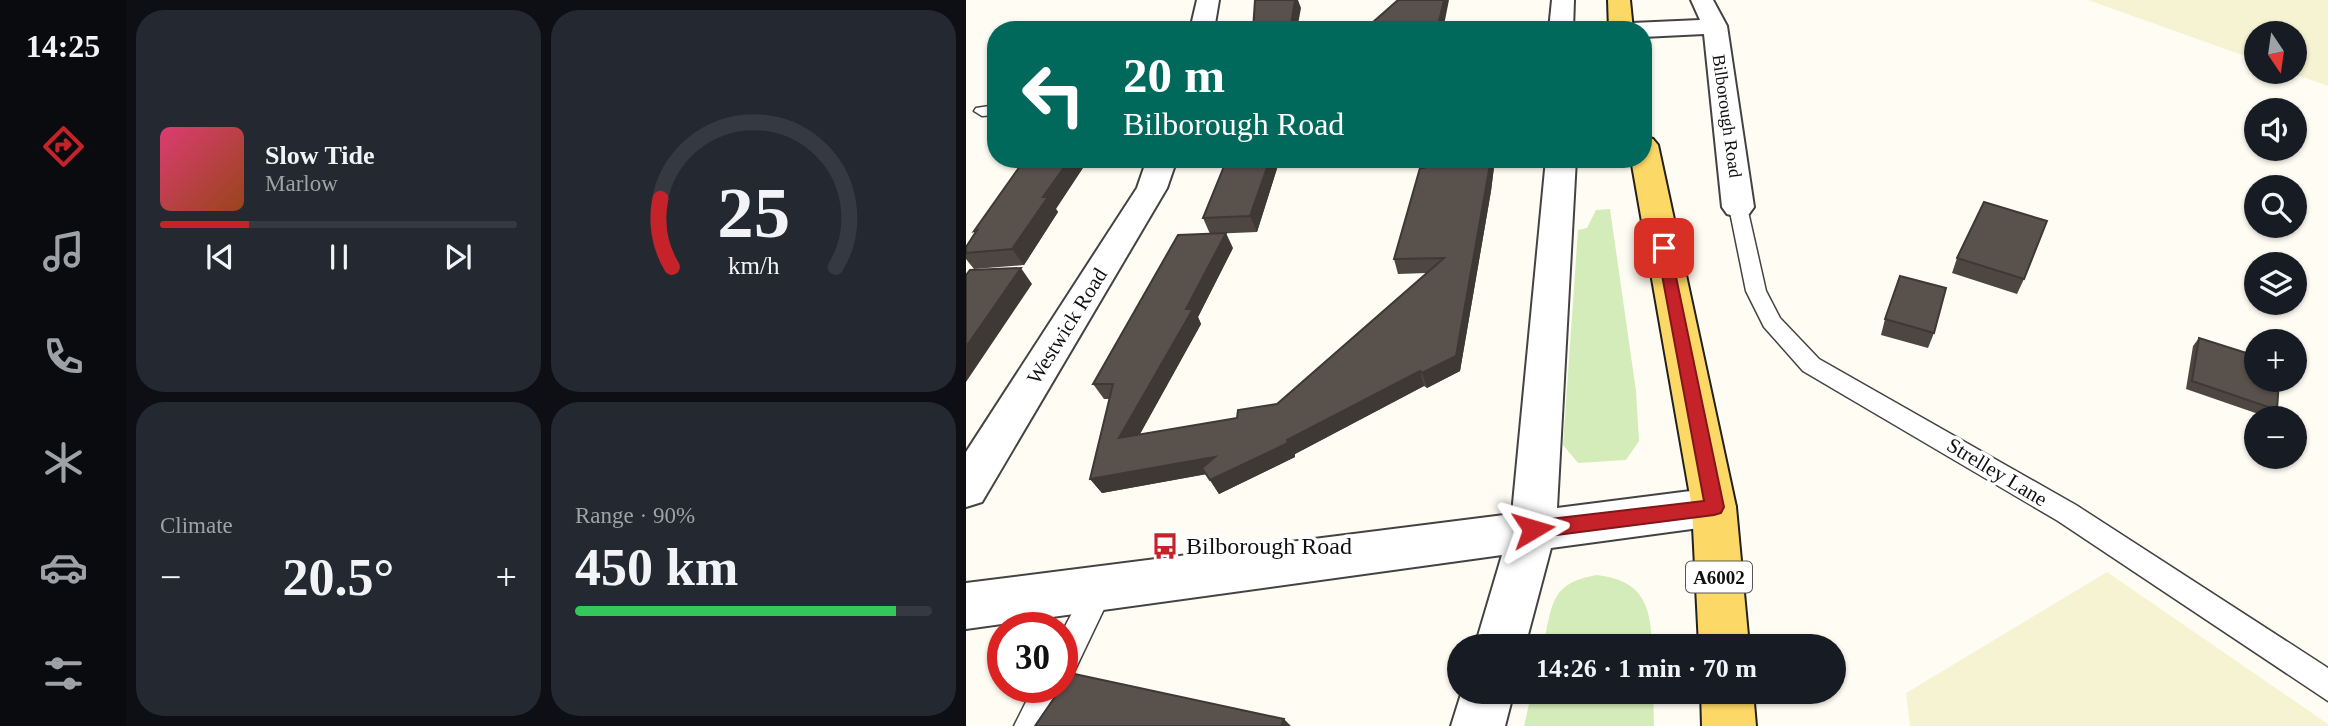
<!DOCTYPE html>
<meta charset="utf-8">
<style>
body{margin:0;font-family:"Times New Roman",serif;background:#242831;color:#f1f3f6;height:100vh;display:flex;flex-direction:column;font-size:26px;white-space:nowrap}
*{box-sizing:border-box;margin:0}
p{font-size:23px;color:#9ea1a6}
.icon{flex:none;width:38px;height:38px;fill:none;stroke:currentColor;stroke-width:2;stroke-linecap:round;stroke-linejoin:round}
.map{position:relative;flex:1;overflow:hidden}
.panel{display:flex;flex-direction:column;gap:10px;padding:10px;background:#0d0f14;width:840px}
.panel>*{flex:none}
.guide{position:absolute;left:21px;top:21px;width:665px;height:147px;border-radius:28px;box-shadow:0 2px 5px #0004;background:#00695c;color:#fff;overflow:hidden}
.needle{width:46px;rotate:167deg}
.buttons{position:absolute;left:1278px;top:21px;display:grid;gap:14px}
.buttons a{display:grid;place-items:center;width:63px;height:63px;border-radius:50%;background:#171b24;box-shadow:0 2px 5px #0004;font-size:35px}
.speed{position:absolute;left:21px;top:612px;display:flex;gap:14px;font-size:35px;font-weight:700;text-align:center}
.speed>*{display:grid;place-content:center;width:91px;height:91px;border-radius:50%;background:#171b24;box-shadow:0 2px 5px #0004;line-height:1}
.speed .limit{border:10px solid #d22;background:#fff;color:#111}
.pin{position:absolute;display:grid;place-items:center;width:60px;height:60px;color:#fff;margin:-30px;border-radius:14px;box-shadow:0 4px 10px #0006}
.me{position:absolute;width:77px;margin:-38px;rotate:83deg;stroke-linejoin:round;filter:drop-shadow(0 0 5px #0008)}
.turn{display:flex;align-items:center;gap:24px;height:147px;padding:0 21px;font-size:32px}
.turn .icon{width:91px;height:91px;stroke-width:2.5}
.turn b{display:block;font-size:49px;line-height:60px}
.big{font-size:52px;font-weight:800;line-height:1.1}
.panel .widget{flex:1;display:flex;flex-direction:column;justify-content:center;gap:10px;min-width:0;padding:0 24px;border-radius:28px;background:#242831}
.panel .dial{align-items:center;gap:0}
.dial svg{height:182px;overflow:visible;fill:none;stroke:#363941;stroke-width:7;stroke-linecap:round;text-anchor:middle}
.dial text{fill:#f1f3f6;stroke:none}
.song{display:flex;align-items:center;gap:21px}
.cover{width:84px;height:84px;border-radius:10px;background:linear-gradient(135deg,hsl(340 70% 55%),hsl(20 70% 35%))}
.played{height:7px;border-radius:4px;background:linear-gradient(90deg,#c6222a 25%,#363941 25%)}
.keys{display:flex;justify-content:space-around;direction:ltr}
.heat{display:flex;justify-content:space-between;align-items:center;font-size:38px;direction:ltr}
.charge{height:10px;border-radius:5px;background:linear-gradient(90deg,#34c759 90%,#363941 0)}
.panel .tiles{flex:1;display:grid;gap:10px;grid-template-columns:repeat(2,1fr)}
.trip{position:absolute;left:481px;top:634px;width:399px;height:70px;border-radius:35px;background:#171b24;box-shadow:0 2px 5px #0004;font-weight:800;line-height:70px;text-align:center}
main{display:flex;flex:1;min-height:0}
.tabs{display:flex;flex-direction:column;width:126px;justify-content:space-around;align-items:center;background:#090b0e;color:#9ea1a6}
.tabs .icon{width:49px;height:49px}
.tabs .on{color:#c6222a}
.tabs b{font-size:32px;color:#f1f3f6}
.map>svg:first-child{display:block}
.farmland{fill:#f6f3d2}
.green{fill:#d4ecba}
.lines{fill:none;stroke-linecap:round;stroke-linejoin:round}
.lane-casing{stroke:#434343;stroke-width:3}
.street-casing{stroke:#434343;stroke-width:4}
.primary-casing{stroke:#212121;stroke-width:4}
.lane{fill:#fff;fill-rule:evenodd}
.street{fill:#fff;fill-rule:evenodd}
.primary{fill:#fcd866;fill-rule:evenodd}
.wall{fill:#4d4641}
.shaded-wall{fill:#3e3935}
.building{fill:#59514c;stroke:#3e3935;stroke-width:2}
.route{fill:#c6222a;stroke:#81161b;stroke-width:2}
.labels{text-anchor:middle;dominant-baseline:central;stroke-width:7;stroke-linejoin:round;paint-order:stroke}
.far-street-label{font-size:18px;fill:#101010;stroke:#fff}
.shield{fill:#fff;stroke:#585858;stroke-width:2}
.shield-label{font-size:19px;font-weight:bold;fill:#101010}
.street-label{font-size:21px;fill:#101010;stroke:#fff}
.near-poi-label{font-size:24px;fill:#101010;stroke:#fff;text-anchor:start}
</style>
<main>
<nav class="tabs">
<b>14:25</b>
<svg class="icon on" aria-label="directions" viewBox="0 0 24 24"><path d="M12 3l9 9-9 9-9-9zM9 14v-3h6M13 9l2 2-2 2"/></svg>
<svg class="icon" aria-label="music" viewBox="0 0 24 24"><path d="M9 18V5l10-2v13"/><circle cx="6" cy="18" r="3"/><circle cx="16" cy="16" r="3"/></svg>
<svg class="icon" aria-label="phone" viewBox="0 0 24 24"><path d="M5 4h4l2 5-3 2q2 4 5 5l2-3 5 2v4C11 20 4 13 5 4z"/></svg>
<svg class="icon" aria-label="climate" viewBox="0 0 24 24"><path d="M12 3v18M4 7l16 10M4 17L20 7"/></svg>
<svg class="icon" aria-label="car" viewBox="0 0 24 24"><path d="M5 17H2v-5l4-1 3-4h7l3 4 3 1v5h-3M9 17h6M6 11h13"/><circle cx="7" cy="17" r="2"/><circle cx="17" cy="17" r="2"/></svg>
<svg class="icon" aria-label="filters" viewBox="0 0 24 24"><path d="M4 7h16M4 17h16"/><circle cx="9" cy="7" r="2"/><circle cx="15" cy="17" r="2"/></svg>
</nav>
<section class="panel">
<div class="tiles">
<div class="widget">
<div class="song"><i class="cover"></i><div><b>Slow Tide</b><p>Marlow</p></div></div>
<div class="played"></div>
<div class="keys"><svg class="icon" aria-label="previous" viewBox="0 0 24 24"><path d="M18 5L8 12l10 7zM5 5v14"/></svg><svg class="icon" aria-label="pause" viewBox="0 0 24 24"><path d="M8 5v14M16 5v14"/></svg><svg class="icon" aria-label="next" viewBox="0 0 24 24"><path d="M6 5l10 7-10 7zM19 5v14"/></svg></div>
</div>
<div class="widget dial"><svg viewBox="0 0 100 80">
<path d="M14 69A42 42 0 1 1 86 69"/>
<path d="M14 69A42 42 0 0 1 9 39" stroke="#c6222a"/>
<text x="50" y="56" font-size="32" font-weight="700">25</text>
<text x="50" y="72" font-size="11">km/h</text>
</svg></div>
<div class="widget"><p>Climate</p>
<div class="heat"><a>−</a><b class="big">20.5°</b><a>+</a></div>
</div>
<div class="widget"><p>Range · 90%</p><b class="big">450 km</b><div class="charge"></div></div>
</div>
</section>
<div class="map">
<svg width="1362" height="726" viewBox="0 0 1362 726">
<rect width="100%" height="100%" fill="#fffdf3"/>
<!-- farmland -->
<path class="farmland" d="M1122 0H1362V86L1323 72H1328V33H1290V60Z
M1141 572 1362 724V726H944L940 693Z"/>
<!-- green -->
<path class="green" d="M644 209 670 391 673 441 660 460 612 463 597 445 612 230 621 228 630 210Z
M631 575C675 580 685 603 686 646H577C587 605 583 583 631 575Z
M566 691H687L688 726H558Z"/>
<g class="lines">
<defs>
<path id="lane" d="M30 105V115L16 116 8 111 10 108Z
M772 201 781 207 800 291 814 318 853 359 1110 505 1362 668V701L1092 521 837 371 798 327 780 291 763 207Z
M134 575 144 579 148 588 107 674 96 678V632L124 579Z
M96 683 99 688 81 726H48L67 688H96Z"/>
<path id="street" d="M231 0H253L248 30H224Z
M586 0H608L607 30H583Z
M725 0H747L761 26 788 207 783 214 772 217 761 214 756 207 738 34 677 37V30H654L657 25 666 23 734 20Z
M181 159H211L201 188 16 502 0 507V452L171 188Z
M580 159H610L591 508 748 488 764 494 770 507 764 520 748 526 585 548 559 646H509L536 555 0 629V583L546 514Z
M496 691H548L539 726H485Z"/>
<path id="primary" d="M642 0H664L667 30H643Z
M677 136 687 139 692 145 770 507 783 646H733L726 507 665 159H677Z
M735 691H787L790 726H736Z"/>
</defs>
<!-- lane casing -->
<use href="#lane" class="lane-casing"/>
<!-- street casing -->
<use href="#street" class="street-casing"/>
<!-- primary casing -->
<use href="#primary" class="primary-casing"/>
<!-- lane -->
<use href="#lane" class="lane"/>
<!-- street -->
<use href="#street" class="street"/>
<!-- primary -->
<use href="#primary" class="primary"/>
</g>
<!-- wall -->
<path class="wall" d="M261 159H314L291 232 244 234 237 218Z
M460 159H529L525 191 494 371 461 388 458 386 329 454V457L253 494 240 474 136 493 124 479 144 399H138L127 384 267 248 232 317 235 324 174 434 271 418 311 404 461 273 432 274 428 259 458 168Z
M90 209 92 212 58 265 8 269 0 259V247L9 233 8 231Z
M991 258 1058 279 1051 294 986 273Z
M919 319 968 333 962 348 915 335Z
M1233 338 1311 410 1304 418 1220 389 1227 346Z"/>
<!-- shaded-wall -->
<path class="shaded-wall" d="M329 0H332L335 8 331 30H324Z
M478 0H483L477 30H471Z
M104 159H123L90 209 92 212 58 265 46 249 77 197Z
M304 159H314L291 232 284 216Z
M525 159H529L525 191 494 371 461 388 456 373Z
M260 233 267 248 232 317 235 324 164 452 153 438Z
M55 268 66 284 0 382V347Z
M454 371 458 386 329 454V457L253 494 244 480Z
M249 457 258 471 136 493 124 479Z
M318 719 325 726H315Z"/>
<!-- building -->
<path class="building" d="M289 0H329L324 30H287Z
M432 0H478L471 30H398Z
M59 159H104L77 197H82L46 249 0 253V247L11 230 8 231Z
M261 159H304L284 216 237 218Z
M460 159H525L490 356 456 373 454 371 321 440 322 443 244 480 236 468 249 457 124 479 147 384H127L212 235 260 233 220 309H227L153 438 271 418 272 410 311 404 478 258 428 259 454 168H458Z
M1018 202 1081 221 1058 279 991 258Z
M55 268 0 347V275L4 270Z
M934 276 980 288 968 333 919 319Z
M1233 338 1290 356V380H1313L1311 410 1226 381Z
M104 673 318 719 315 726H69L95 688H96V685Z"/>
<!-- route -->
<path class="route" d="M698 244 704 248 758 507 755 513 748 515 567 538 560 535 557 529 560 524 567 521 738 501 691 248Z"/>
<!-- icons -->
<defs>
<symbol id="bus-bare" viewBox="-9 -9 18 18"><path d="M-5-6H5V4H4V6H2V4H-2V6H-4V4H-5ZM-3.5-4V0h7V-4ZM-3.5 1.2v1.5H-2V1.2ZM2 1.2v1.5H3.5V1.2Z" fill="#c6222a" stroke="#fff" stroke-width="2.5" paint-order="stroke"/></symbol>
</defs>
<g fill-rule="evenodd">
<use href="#bus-bare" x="180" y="527" width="38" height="38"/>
</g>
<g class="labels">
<!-- far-street labels -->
<g class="far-street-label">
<text transform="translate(761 116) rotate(82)">Bilborough Road</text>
</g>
<!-- shield labels -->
<rect class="shield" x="720" y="561.5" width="66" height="31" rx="5"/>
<g class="shield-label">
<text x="753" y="577">A6002</text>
</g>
<!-- street labels -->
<g class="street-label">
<text transform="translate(101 326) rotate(-58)">Westwick Road</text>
<text transform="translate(1031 472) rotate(31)">Strelley Lane</text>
</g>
<!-- near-poi labels -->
<g class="near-poi-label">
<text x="220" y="546">Bilborough Road</text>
</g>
</g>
</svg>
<div class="buttons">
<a><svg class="needle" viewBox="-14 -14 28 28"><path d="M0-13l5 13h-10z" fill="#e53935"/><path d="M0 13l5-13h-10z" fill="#9ea1a6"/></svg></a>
<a><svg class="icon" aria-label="sound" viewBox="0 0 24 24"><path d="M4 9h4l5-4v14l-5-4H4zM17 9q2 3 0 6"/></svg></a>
<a><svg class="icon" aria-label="search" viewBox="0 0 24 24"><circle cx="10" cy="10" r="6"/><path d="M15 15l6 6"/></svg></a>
<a><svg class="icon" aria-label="layers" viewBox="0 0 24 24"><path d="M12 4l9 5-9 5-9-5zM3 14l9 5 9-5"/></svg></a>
<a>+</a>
<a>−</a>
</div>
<div class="speed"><div class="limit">30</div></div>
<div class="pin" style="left:698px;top:248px;background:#d93025"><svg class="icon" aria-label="arrive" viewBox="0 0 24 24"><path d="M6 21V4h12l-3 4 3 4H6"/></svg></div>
<svg class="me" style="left:567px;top:529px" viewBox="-20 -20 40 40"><path d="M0-17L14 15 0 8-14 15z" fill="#c6222a" stroke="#fff" stroke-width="4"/></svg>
<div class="trip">14:26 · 1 min · 70 m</div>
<div class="guide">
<div class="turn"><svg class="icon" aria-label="left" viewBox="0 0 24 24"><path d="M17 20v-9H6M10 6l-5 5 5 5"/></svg><div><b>20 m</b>Bilborough Road</div></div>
</div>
</div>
</main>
